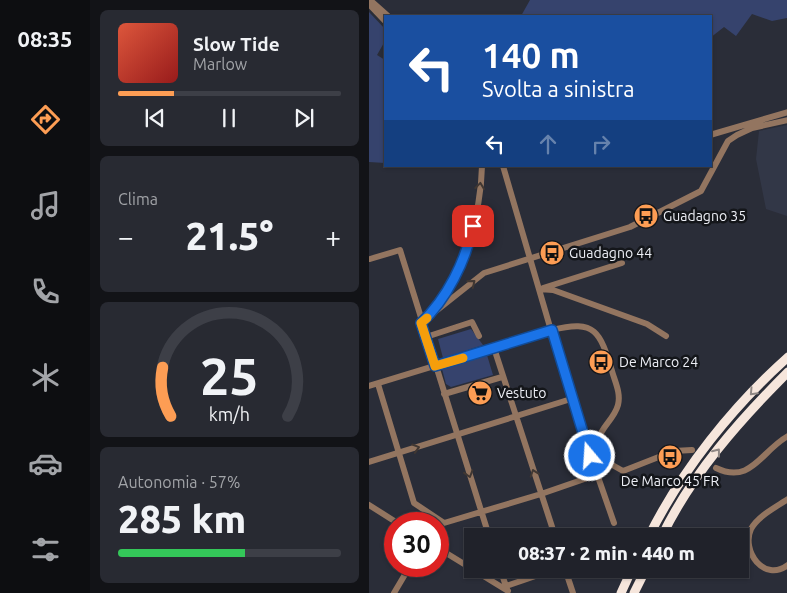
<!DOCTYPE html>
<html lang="it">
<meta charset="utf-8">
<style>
body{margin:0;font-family:Ubuntu,sans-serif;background:#282a32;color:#f1f3f6;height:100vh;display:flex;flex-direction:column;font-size:19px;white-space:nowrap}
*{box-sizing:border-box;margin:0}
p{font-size:16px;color:#a2a4a8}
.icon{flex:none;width:28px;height:28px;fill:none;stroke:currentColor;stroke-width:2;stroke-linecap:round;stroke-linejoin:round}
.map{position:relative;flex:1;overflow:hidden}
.drawer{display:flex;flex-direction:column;gap:10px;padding:10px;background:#121317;width:279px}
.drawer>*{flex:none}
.guide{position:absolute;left:15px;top:15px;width:328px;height:152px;border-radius:0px;box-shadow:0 1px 4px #0004,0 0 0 1px #3d3f47;background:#1a4fa0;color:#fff;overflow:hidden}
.speed{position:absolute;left:15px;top:512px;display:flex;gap:10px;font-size:25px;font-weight:700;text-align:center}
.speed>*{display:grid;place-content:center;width:65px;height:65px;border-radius:50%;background:#20222a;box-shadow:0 1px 4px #0004,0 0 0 1px #3d3f47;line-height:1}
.speed .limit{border:8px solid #d22;background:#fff;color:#111}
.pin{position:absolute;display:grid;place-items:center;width:42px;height:42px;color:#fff;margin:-21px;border-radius:10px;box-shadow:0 2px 8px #0006}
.me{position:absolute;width:55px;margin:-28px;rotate:342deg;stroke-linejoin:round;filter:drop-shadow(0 0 4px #0008)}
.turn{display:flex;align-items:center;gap:18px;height:105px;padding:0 15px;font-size:22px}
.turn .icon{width:65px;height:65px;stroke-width:2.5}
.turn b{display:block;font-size:35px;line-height:42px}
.lanes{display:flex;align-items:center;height:48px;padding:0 15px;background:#0003;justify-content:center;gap:25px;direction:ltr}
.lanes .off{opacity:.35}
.big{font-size:38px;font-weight:800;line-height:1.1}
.drawer .tile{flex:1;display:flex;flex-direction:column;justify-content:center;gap:8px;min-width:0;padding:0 18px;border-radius:8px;background:#282a32}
.drawer .dial{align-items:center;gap:0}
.dial svg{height:130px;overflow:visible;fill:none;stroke:#3d3f47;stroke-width:7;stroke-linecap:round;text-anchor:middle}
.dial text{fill:#f1f3f6;stroke:none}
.song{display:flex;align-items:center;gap:15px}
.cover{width:60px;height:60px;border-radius:8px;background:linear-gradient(135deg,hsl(10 70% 55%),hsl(0 70% 35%))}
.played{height:5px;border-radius:2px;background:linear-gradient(90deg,#fd9d54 25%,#3d3f47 25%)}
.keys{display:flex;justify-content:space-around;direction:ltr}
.heat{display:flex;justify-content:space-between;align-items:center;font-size:28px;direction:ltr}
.charge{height:8px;border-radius:4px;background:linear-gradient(90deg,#34c759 57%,#3d3f47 0)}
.trip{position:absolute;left:95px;top:528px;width:285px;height:50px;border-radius:0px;background:#20222a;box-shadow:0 1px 4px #0004,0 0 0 1px #3d3f47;font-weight:800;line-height:50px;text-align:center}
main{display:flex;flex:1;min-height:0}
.tabs{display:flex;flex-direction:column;width:90px;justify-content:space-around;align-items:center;background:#0d0e11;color:#a2a4a8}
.tabs .icon{width:35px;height:35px}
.tabs .on{color:#fd9d54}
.tabs b{font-size:22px;color:#f1f3f6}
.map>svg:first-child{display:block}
.built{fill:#323747}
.green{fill:#36436d}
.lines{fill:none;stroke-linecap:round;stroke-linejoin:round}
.minor{stroke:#937560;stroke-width:6}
.highway{stroke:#f6e6dc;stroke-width:9}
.highway-bridge{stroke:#f6e6dc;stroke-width:9}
.oneway{stroke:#403732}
.oneway2{stroke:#908885}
.route-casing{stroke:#114b97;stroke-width:12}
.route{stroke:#1a73e8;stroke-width:9}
.slow{stroke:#f59e0b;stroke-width:9}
.labels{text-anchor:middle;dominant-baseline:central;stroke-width:5;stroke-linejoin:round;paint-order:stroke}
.poi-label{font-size:14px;fill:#edeff6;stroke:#14161a;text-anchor:start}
</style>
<main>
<nav class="tabs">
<b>08:35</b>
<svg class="icon on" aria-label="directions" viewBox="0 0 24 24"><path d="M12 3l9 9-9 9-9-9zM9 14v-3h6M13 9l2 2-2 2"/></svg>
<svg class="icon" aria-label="music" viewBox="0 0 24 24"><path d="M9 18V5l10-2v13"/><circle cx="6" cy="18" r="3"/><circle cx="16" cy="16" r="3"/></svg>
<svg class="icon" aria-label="phone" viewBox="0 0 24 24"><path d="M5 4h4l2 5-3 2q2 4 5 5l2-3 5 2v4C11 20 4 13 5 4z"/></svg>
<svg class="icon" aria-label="climate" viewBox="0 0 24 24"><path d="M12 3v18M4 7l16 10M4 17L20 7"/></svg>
<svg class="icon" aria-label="car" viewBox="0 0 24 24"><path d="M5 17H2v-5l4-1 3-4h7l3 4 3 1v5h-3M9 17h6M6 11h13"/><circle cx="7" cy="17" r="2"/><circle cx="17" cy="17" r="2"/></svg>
<svg class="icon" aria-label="filters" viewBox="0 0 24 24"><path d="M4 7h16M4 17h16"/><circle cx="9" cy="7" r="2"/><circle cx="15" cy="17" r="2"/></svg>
</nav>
<section class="drawer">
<div class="tile">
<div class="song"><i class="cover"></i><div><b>Slow Tide</b><p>Marlow</p></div></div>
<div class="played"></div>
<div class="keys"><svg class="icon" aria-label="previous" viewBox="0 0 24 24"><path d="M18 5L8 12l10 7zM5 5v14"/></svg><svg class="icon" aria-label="pause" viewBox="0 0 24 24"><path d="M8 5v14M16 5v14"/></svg><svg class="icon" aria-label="next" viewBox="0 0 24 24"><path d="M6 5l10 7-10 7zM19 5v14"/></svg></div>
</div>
<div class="tile"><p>Clima</p>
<div class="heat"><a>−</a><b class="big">21.5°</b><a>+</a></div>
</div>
<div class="tile dial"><svg viewBox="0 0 100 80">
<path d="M14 69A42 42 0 1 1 86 69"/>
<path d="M14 69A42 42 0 0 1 9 39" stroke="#fd9d54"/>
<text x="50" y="56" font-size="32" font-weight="700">25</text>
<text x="50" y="72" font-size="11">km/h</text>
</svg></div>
<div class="tile"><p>Autonomia · 57%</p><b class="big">285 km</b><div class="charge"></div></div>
</section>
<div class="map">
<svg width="419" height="593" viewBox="0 0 419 593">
<rect width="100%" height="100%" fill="#2a2d38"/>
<!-- built -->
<path class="built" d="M418 125H419L418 216 397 209 387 159 390 131Z"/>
<!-- green -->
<path class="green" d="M161 0H418V18L403 21 383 14 367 36 355 27 341 38V16H152Z
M0 12 16 29V41L8 55 16 60V163L0 162Z
M102 329 114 345 74 358 69 339Z
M118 355 124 375 82 387 77 384 73 369Z"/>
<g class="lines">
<!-- minor -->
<path class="minor" d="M1 0 19 16
M0 4 16 21
M341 135 419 112
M134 166 202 399 245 523
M1 259 31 250 120 536
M174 288 253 263
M170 289 184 290 278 324 297 336
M66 309C94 267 112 217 113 166
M52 323 115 273 261 227 332 191 359 141 368 135 383 128 419 120
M57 337 103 322 110 336
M125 348 186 536
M9 384 45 503 75 523 172 494 227 475
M0 386 183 330C227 319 231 332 243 371 246 382 252 393 249 405 243 427 216 433 238 462L254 471 305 451 323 450
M75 394 133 377
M0 462 202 399
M347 468C382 485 392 451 419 436
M419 499C407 507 389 516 382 529 372 551 395 583 419 565
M0 505 30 524
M69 548 139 591
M131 569 138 589
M196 569 204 593
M137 586 187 569
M25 593 41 566"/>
<!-- highway -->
<path class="highway" d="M252 593 263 569
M265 593 277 569"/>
<!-- highway-bridge -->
<path class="highway-bridge" d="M280 536C313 470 363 407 419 357
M293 536C323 474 370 421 419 372"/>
</g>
<!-- one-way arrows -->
<defs><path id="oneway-chevron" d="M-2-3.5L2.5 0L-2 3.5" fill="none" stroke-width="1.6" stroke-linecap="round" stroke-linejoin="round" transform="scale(1.25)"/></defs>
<g class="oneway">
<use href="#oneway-chevron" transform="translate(111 186) rotate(-83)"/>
<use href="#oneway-chevron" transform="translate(103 283) rotate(-39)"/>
<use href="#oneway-chevron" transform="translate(47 448) rotate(-17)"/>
<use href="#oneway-chevron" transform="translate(165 473) rotate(-109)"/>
<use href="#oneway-chevron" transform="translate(100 474) rotate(73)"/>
</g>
<g class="oneway2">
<use href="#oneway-chevron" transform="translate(384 392) rotate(133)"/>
<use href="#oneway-chevron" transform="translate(348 452) rotate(-52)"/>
</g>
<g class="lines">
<defs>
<path id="route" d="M104 226C97 260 78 299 52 323L66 366 183 330 221 456"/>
</defs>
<!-- route casing -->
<use href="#route" class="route-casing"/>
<!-- route -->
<use href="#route" class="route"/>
<!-- slow -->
<path class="slow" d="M58 318 52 323 66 366 94 358"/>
</g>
<!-- icons -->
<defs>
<symbol id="bus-disc" viewBox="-11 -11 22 22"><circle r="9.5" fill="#fd9d54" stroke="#14161a"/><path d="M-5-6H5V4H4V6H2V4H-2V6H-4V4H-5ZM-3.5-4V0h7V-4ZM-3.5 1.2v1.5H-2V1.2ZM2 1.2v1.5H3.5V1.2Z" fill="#111"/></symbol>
<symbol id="supermarket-disc" viewBox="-11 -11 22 22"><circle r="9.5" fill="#fd9d54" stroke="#14161a"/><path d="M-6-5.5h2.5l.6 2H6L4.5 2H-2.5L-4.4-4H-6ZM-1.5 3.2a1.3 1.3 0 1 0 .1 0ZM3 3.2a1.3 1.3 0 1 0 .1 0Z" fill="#111"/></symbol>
</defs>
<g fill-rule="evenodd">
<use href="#bus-disc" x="263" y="202" width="28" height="28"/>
<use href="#bus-disc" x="169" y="239" width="28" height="28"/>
<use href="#bus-disc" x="218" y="348" width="28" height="28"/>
<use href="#supermarket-disc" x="97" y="379" width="28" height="28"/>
<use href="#bus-disc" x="287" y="443" width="28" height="28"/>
</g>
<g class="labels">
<!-- poi labels -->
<g class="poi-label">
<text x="294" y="216">Guadagno 35</text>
<text x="200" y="253">Guadagno 44</text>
<text x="250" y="362">De Marco 24</text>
<text x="128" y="393">Vestuto</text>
<text x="301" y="481" text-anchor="middle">De Marco 45 FR</text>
</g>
</g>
</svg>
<div class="speed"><div class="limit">30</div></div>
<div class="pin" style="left:104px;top:226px;background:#d93025"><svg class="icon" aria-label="arrive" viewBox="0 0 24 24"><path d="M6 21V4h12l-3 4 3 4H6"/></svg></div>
<svg class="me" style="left:221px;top:456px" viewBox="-20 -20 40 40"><circle r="17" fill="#1a73e8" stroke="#fff" stroke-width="3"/><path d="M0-11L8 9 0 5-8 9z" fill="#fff"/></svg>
<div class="trip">08:37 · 2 min · 440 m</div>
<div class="guide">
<div class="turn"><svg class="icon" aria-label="left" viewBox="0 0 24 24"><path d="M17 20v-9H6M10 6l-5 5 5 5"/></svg><div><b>140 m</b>Svolta a sinistra</div></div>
<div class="lanes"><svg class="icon" aria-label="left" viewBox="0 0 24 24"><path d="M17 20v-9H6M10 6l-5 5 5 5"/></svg><svg class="icon off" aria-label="ahead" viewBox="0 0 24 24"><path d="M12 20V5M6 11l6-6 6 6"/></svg><svg class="icon off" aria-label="right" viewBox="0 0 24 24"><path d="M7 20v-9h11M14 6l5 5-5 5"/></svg></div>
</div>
</div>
</main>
